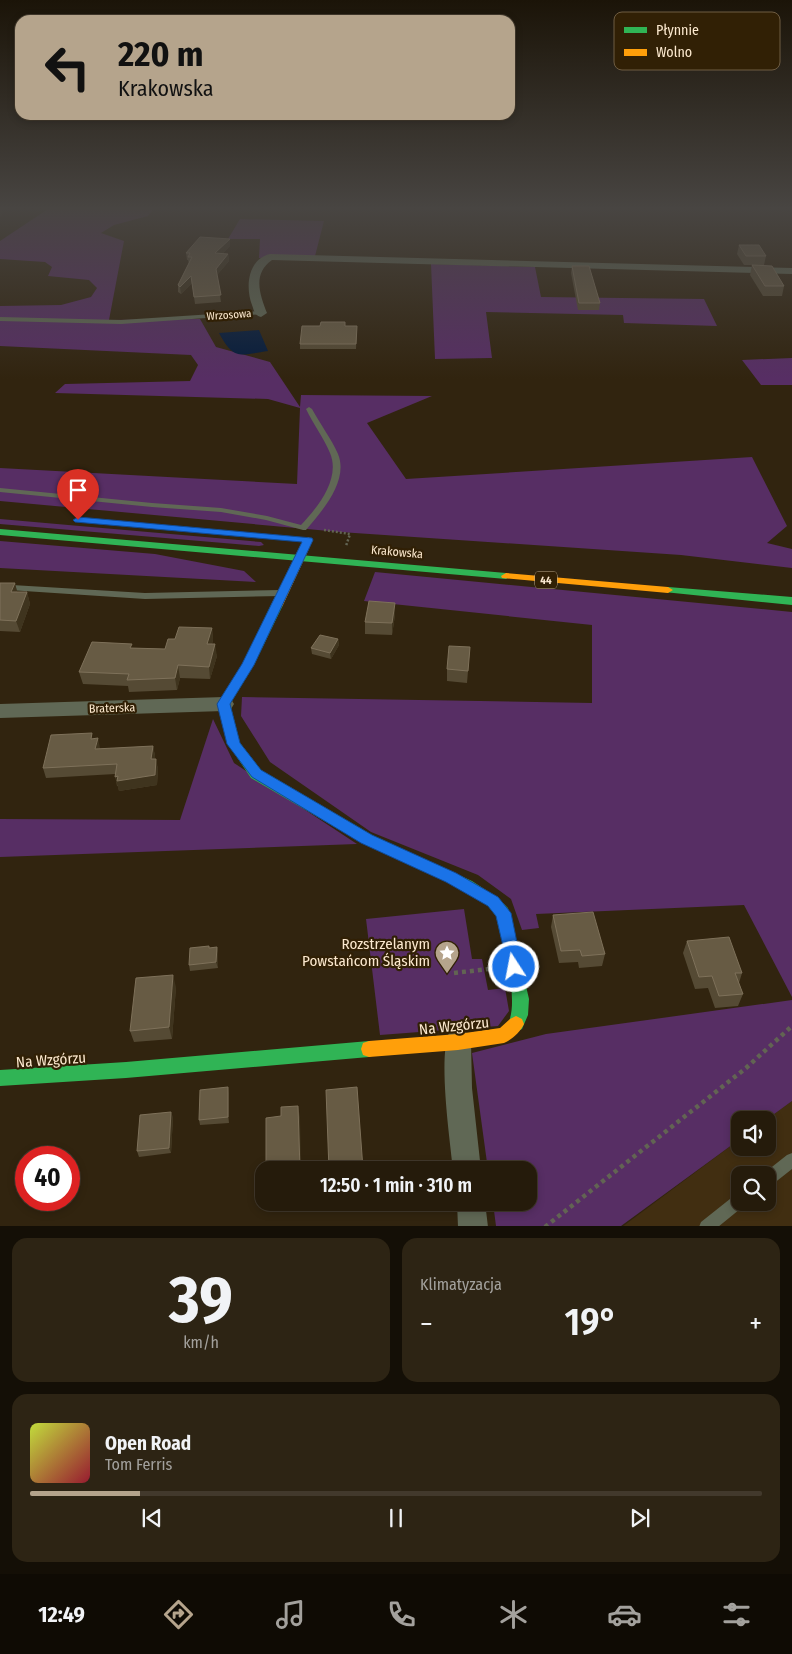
<!DOCTYPE html>
<html lang="pl">
<meta charset="utf-8">
<style>
body{margin:0;font-family:"Fira Sans Condensed",sans-serif;background:#2d2414;color:#f1f3f6;height:100vh;display:flex;flex-direction:column;font-size:19px;white-space:nowrap}
*{box-sizing:border-box;margin:0}
p{font-size:16px;color:#a3a19d}
.icon{flex:none;width:28px;height:28px;fill:none;stroke:currentColor;stroke-width:2;stroke-linecap:round;stroke-linejoin:round}
.map{position:relative;height:1226px;overflow:hidden}
.drawer{display:flex;flex-direction:column;gap:12px;padding:12px;background:#140f06;flex:1}
.drawer>*{flex:none}
.hud{position:absolute;left:15px;top:15px;width:500px;height:105px;border-radius:15px;box-shadow:0 2px 8px #0003,0 0 0 1px #42392c;background:#b5a48c;color:#111;overflow:hidden}
.fabs{position:absolute;left:731px;top:1111px;display:grid;gap:10px}
.fabs a{display:grid;place-items:center;width:45px;height:45px;border-radius:10px;background:#251b0b;box-shadow:0 2px 8px #0003,0 0 0 1px #42392c;font-size:25px}
.speed{position:absolute;left:15px;top:1146px;display:flex;gap:10px;font-size:25px;font-weight:700;text-align:center}
.speed>*{display:grid;place-content:center;width:65px;height:65px;border-radius:50%;background:#251b0b;box-shadow:0 2px 8px #0003,0 0 0 1px #42392c;line-height:1}
.speed .limit{border:8px solid #d22;background:#fff;color:#111}
.pin{position:absolute;display:grid;place-items:center;width:42px;height:42px;color:#fff;margin:-51px -21px;border-radius:50% 50% 50% 0;rotate:-45deg;box-shadow:0 0 5px #0007}
.pin .icon{rotate:45deg}
.me{position:absolute;width:55px;margin:-28px;rotate:349deg;stroke-linejoin:round;filter:drop-shadow(0 0 4px #0008)}
.turn{display:flex;align-items:center;gap:18px;height:105px;padding:0 20px;font-size:22px}
.turn .icon{width:65px;height:65px;stroke-width:2.5}
.turn b{display:block;font-size:35px;line-height:42px}
.big{font-size:38px;font-weight:600;line-height:1.1}
.drawer .tile{flex:1;display:flex;flex-direction:column;justify-content:center;gap:8px;min-width:0;padding:0 18px;border-radius:15px;background:#2d2414}
.drawer .dial{align-items:center;gap:0}
.dial b{font-size:65px;line-height:1}
.song{display:flex;align-items:center;gap:15px}
.cover{width:60px;height:60px;border-radius:8px;background:linear-gradient(135deg,hsl(70 70% 55%),hsl(350 70% 35%))}
.played{height:5px;border-radius:2px;background:linear-gradient(90deg,#b5a48c 15%,#42392c 15%)}
.keys{display:flex;justify-content:space-around;direction:ltr}
.heat{display:flex;justify-content:space-between;align-items:center;font-size:28px;direction:ltr}
.drawer .tiles{flex:1;display:grid;gap:12px;grid-template-columns:1fr 1fr}
.tile:last-child{grid-column:span 2}
.trip{position:absolute;left:255px;top:1161px;width:282px;height:50px;border-radius:15px;background:#251b0b;box-shadow:0 2px 8px #0003,0 0 0 1px #42392c;font-weight:600;line-height:50px;text-align:center}
.dock{display:flex;height:80px;justify-content:space-around;align-items:center;background:#0f0b04;color:#a3a19d}
.dock .icon{width:35px;height:35px}
.dock .active{color:#b5a48c}
.dock b{font-size:22px;color:#f1f3f6}
.map>svg:first-child{display:block}
.built{fill:#412e11;fill-rule:evenodd}
.green{fill:#572e64}
.water{fill:#041b3c}
.lines{fill:none;stroke-linecap:round;stroke-linejoin:round}
.path-far1{stroke:#626453;stroke-width:2.5;stroke-dasharray:2 2;stroke-linecap:butt}
.path{stroke:#626453;stroke-width:4.5;stroke-dasharray:4 4;stroke-linecap:butt}
.lane{fill:#606855;fill-rule:evenodd}
.street{fill:#606855;fill-rule:evenodd}
.fast{fill:#30b455;fill-rule:evenodd}
.slow{fill:#ff9f0a;fill-rule:evenodd}
.wall{fill:#554a34}
.shaded-wall{fill:#3f341e}
.building{fill:#675b44;stroke:#7e715a}
.route{fill:#1a73e8;stroke:#114b97}
.labels{text-anchor:middle;dominant-baseline:central;stroke-width:4.5;stroke-linejoin:round;paint-order:stroke}
.far-street-label{font-size:11px;fill:#fce9cf;stroke:#312005}
.shield{fill:#312005;stroke:#bfad92;stroke-width:1}
.shield-label{font-size:11px;font-weight:bold;fill:#fce9cf}
.street-label{font-size:12px;fill:#fce9cf;stroke:#312005}
.near-poi-label{font-size:15px;fill:#fce9cf;stroke:#312005;text-anchor:end}
.near-street-label{font-size:15px;fill:#fce9cf;stroke:#312005}
.key{fill:#312005;stroke:#6e5c42;stroke-width:1}
.key-label{font-size:14px;fill:#fce9cf}
</style>
<div class="map">
<svg width="792" height="1227" viewBox="0 0 792 1227">
<rect width="100%" height="100%" fill="#31240f"/>
<!-- built -->
<path class="built" d="M792 1101V1226L622 1227 740 1139V1148H768L766 1120ZM740 1175H768V1202H740Z"/>
<!-- green -->
<path class="green" d="M51 207H155L148 216 114 225 101 233 124 241 109 320 200 319 216 347 270 362 300 407 301 395 432 396 367 423 406 479 752 457 787 526 767 543 792 549V568L681 555 340 532 0 501V468L297 484 300 408 268 399 55 393 65 384 190 381 198 365 191 355 0 346V306L61 305 91 297 97 288 89 280 48 276 52 267 45 262 0 259V241Z
M240 219 324 221 315 256 259 258 260 239H228Z
M431 264 535 267 541 297 704 299 717 326 624 323 623 315 486 312 492 358 435 359Z
M792 358V385H761L742 360Z
M0 519 261 542 264 545 259 546 0 524Z
M0 541 155 554 244 571 256 582 0 568Z
M375 572 792 612V997L744 905 536 914 539 928 522 930 511 899 478 875 371 832 270 762 241 716 242 697 592 703V625L364 601Z
M213 719 234 763 357 844 0 857V819L180 820Z
M464 909 472 959H482L488 990 505 988 509 1011 498 1026 380 1035 366 919Z
M792 1000V1101L766 1120H740V1139L621 1226H496L493 1203 529 1202V1170H488L472 1053 546 1034Z"/>
<!-- water -->
<path class="water" d="M259 330 268 351C240 355 234 361 219 333Z"/>
<g class="lines">
<!-- path-far1 -->
<path class="path-far1" d="M324 530 350 534 346 546"/>
<!-- path -->
<path class="path" d="M454 973 489 969
M545 1227 746 1068 792 1026"/>
<!-- lane -->
<path class="lane" d="M261 311 263 312V314L121 324 0 321V317L121 320Z
M309 407 312 409C320 424 331 438 338 454 349 481 322 511 306 530H303L266 520 221 512 152 507 0 492V488L152 503 221 508 267 516 301 525C317 508 341 479 330 453 324 438 313 424 306 409Z
M12 585 145 593 281 590 285 593 281 596 145 599 9 590 8 588Z
M792 1153V1169L773 1184 768 1186V1175L763 1174 787 1155Z
M740 1193V1202H746L745 1205 718 1227H699L701 1222 735 1195Z"/>
<!-- street -->
<path class="street" d="M270 254 792 268V274L272 260C252 274 260 295 267 313L261 317C254 315 254 310 252 305 245 287 248 259 270 254Z
M224 697 231 699 234 704 231 709 224 711 0 718V704Z
M458 1030 467 1033 471 1042 472 1088 481 1170H453C450 1140 438 1058 449 1033Z
M457 1202H485L488 1227H458Z"/>
<!-- fast -->
<path class="fast" d="M0 529 506 573 511 576 506 579 0 535Z
M668 587 792 597V605L664 592 663 590Z
M277 601 283 605 254 665 230 704 240 743 261 770 372 835 472 881 498 898 508 908 529 999 528 1015 522 1029 516 1032 510 1029 508 1024C520 998 502 945 496 916L488 906 462 889 362 843 251 778 228 744 218 704 242 665 271 605Z
M369 1041 375 1043 377 1049 375 1055 369 1057 126 1078 0 1086V1070L126 1062Z"/>
<!-- slow -->
<path class="slow" d="M308 537 313 540 283 605 281 608H273L271 605 303 540Z
M506 573 668 587 673 590 668 593 502 578 501 576Z
M516 1016 522 1019 524 1024C520 1032 513 1039 504 1043L458 1050 369 1057 363 1055 361 1049 363 1043 369 1041 458 1034 500 1028 510 1019Z"/>
</g>
<!-- wall -->
<path class="wall" d="M739 245 766 256 764 265H744L737 254Z
M230 246 222 254H228L229 261 217 275 221 302 195 304 192 283 181 294 178 292V285L189 264 188 260H187L186 253Z
M752 265 784 286 782 296H763L750 275Z
M572 266 600 303 599 310H578L571 273Z
M345 326H357L356 349H300V344Z
M0 583H15L17 592H27L30 604 20 632 0 631Z
M395 615 392 635 365 634V622Z
M212 628 213 640 212 644 217 656 210 679 180 678 177 690 129 692 128 686 83 684 79 672 132 648 165 649 175 639Z
M338 639 339 645 331 659 312 654 311 648Z
M470 647 467 683 447 681V669Z
M94 739 100 749 153 746 155 756 154 759 158 768 157 785 119 791 118 786H117L115 774 46 778 43 768Z
M553 915 605 954 602 966 579 968 578 962 559 963 551 927Z
M687 941 742 973 739 983 743 994 738 1006 715 1008 708 988 695 989 683 953Z
M217 947 218 953V968L190 971 189 965 210 948Z
M176 987 172 1039 134 1042 130 1031Z
M229 1093V1123L200 1125 199 1120Z
M173 1117 171 1153 139 1157 137 1151Z
M282 1202H302V1210L283 1212Z"/>
<!-- shaded-wall -->
<path class="shaded-wall" d="M0 207H5L0 218Z
M230 239V246L216 260 215 253Z
M228 254 229 261 217 275 216 269Z
M191 276 192 283 181 294 180 287Z
M15 583 18 595 11 592Z
M27 592 30 604 20 632 16 621Z
M395 603V615L392 635V623Z
M212 628 213 640 208 656 207 644Z
M338 639 339 645 331 659 330 653Z
M215 644 217 656 210 679 209 667Z
M178 665 180 678 177 690 175 678Z
M98 738 100 748 98 759 95 749Z
M153 746 155 756 153 769 151 759Z
M156 759 158 768 157 785 119 791 115 777Z
M217 947 218 953V968L216 962Z
M173 975 176 987 172 1039 169 1027Z
M228 1087 229 1093V1123L228 1117Z
M298 1106 300 1117 301 1170H300Z
M171 1112 173 1117 171 1153 169 1148Z"/>
<!-- building -->
<path class="building" d="M200 237 230 239 215 253 228 254 216 269 221 295 194 297 191 276 180 287 178 285 192 257H188L190 253H186Z
M739 245H759L766 256H746Z
M752 265 772 266 784 286H765Z
M572 266H589L600 303H579Z
M321 322H345V326H357L356 344H300L302 326H320Z
M0 583H15L11 592H27L16 621 0 620Z
M369 601 395 603 392 623 365 622Z
M179 627 212 628 207 644H215L209 667 178 665 175 678 127 680 129 674 79 672 92 642 132 644 130 648 165 649 168 639H175Z
M320 635 338 639 330 653 311 648Z
M449 646 470 647 468 671 447 669Z
M92 733 91 739 98 738 95 749 153 746 151 759H156L155 775 117 781 118 776 115 777 117 764 43 768 51 735Z
M593 912 605 954 582 956 580 950 561 951 553 915Z
M729 937 742 973H735L743 994 719 996 712 976 699 977 687 941Z
M209 946V948L217 947 216 962 189 965 190 948Z
M173 975 169 1027 130 1031 136 978Z
M228 1087V1117L199 1120 200 1090Z
M357 1087 363 1169 329 1170 326 1090Z
M298 1106 300 1170H266V1118L281 1116V1107Z
M171 1112 169 1148 137 1151 140 1115Z"/>
<!-- sky -->
<linearGradient id="sky" x2="0" y2="1"><stop stop-color="#1b1408"/><stop offset="0.55" stop-color="#484542"/><stop offset="1" stop-color="#484542" stop-opacity="0"/></linearGradient>
<rect width="792" height="379" fill="url(#sky)"/>
<!-- route -->
<path class="route" d="M78 517 312 538 313 540 254 665 230 704 240 743 261 770 372 835 456 873 498 897 511 913 522 967 520 972 514 974 509 972 496 916 488 906 446 882 361 843 252 777 227 744 217 704 242 664 302 542 75 522 73 520Z"/>
<!-- icons -->
<defs>
<symbol id="sight-pin" viewBox="-11 -11 22 30"><path d="M0 17L-7.5 6A9.5 9.5 0 1 1 7.5 6Z" fill="#b5a48c" stroke="#312005"/><path d="M0-6L1.8-2.2L6-1.7L2.9 1.2L3.7 5.4L0 3.3L-3.7 5.4L-2.9 1.2L-6-1.7L-1.8-2.2Z" fill="#fff"/></symbol>
</defs>
<g fill-rule="evenodd">
<use href="#sight-pin" x="433" y="939" width="28" height="38"/>
</g>
<g class="labels">
<!-- far-street labels -->
<g class="far-street-label">
<text transform="translate(229 315) rotate(-4)">Wrzosowa</text>
</g>
<!-- shield labels -->
<rect class="shield" x="535" y="571.5" width="22" height="17" rx="4"/>
<g class="shield-label">
<text x="546" y="580">44</text>
</g>
<!-- street labels -->
<g class="street-label">
<text transform="translate(397 552) rotate(5)">Krakowska</text>
<text transform="translate(112 708) rotate(-2)">Braterska</text>
</g>
<!-- near-poi labels -->
<g class="near-poi-label">
<text x="430" y="944">Rozstrzelanym<tspan x="430" dy="17">Powstańcom Śląskim</tspan></text>
</g>
<!-- near-street labels -->
<g class="near-street-label">
<text transform="translate(454 1026) rotate(-6)">Na Wzgórzu</text>
<text transform="translate(51 1060) rotate(-4)">Na Wzgórzu</text>
</g>
</g>
<!-- legend -->
<rect x="614" y="12" width="166" height="58" rx="8" class="key"/>
<rect x="624" y="27" width="23" height="6" fill="#30b455"/>
<rect x="624" y="49" width="23" height="7" fill="#ff9f0a"/>
<g class="key-label">
<text x="656" y="35">Płynnie</text>
<text x="656" y="57">Wolno</text>
</g>
</svg>
<div class="fabs">
<a><svg class="icon" aria-label="sound" viewBox="0 0 24 24"><path d="M4 9h4l5-4v14l-5-4H4zM17 9q2 3 0 6"/></svg></a>
<a><svg class="icon" aria-label="search" viewBox="0 0 24 24"><circle cx="10" cy="10" r="6"/><path d="M15 15l6 6"/></svg></a>
</div>
<div class="speed"><div class="limit">40</div></div>
<div class="pin" style="left:78px;top:520px;background:#d93025"><svg class="icon" aria-label="arrive" viewBox="0 0 24 24"><path d="M6 21V4h12l-3 4 3 4H6"/></svg></div>
<svg class="me" style="left:514px;top:967px" viewBox="-20 -20 40 40"><circle r="17" fill="#1a73e8" stroke="#fff" stroke-width="3"/><path d="M0-11L8 9 0 5-8 9z" fill="#fff"/></svg>
<div class="trip">12:50 · 1 min · 310 m</div>
<div class="hud">
<div class="turn"><svg class="icon" aria-label="left" viewBox="0 0 24 24"><path d="M17 20v-9H6M10 6l-5 5 5 5"/></svg><div><b>220 m</b>Krakowska</div></div>
</div>
</div>
<section class="drawer">
<div class="tiles">
<div class="tile dial"><b>39</b><p>km/h</p></div>
<div class="tile"><p>Klimatyzacja</p>
<div class="heat"><a>−</a><b class="big">19°</b><a>+</a></div>
</div>
<div class="tile">
<div class="song"><i class="cover"></i><div><b>Open Road</b><p>Tom Ferris</p></div></div>
<div class="played"></div>
<div class="keys"><svg class="icon" aria-label="previous" viewBox="0 0 24 24"><path d="M18 5L8 12l10 7zM5 5v14"/></svg><svg class="icon" aria-label="pause" viewBox="0 0 24 24"><path d="M8 5v14M16 5v14"/></svg><svg class="icon" aria-label="next" viewBox="0 0 24 24"><path d="M6 5l10 7-10 7zM19 5v14"/></svg></div>
</div>
</div>
</section>
<nav class="dock">
<b>12:49</b>
<svg class="icon active" aria-label="directions" viewBox="0 0 24 24"><path d="M12 3l9 9-9 9-9-9zM9 14v-3h6M13 9l2 2-2 2"/></svg>
<svg class="icon" aria-label="music" viewBox="0 0 24 24"><path d="M9 18V5l10-2v13"/><circle cx="6" cy="18" r="3"/><circle cx="16" cy="16" r="3"/></svg>
<svg class="icon" aria-label="phone" viewBox="0 0 24 24"><path d="M5 4h4l2 5-3 2q2 4 5 5l2-3 5 2v4C11 20 4 13 5 4z"/></svg>
<svg class="icon" aria-label="climate" viewBox="0 0 24 24"><path d="M12 3v18M4 7l16 10M4 17L20 7"/></svg>
<svg class="icon" aria-label="car" viewBox="0 0 24 24"><path d="M5 17H2v-5l4-1 3-4h7l3 4 3 1v5h-3M9 17h6M6 11h13"/><circle cx="7" cy="17" r="2"/><circle cx="17" cy="17" r="2"/></svg>
<svg class="icon" aria-label="filters" viewBox="0 0 24 24"><path d="M4 7h16M4 17h16"/><circle cx="9" cy="7" r="2"/><circle cx="15" cy="17" r="2"/></svg>
</nav>
